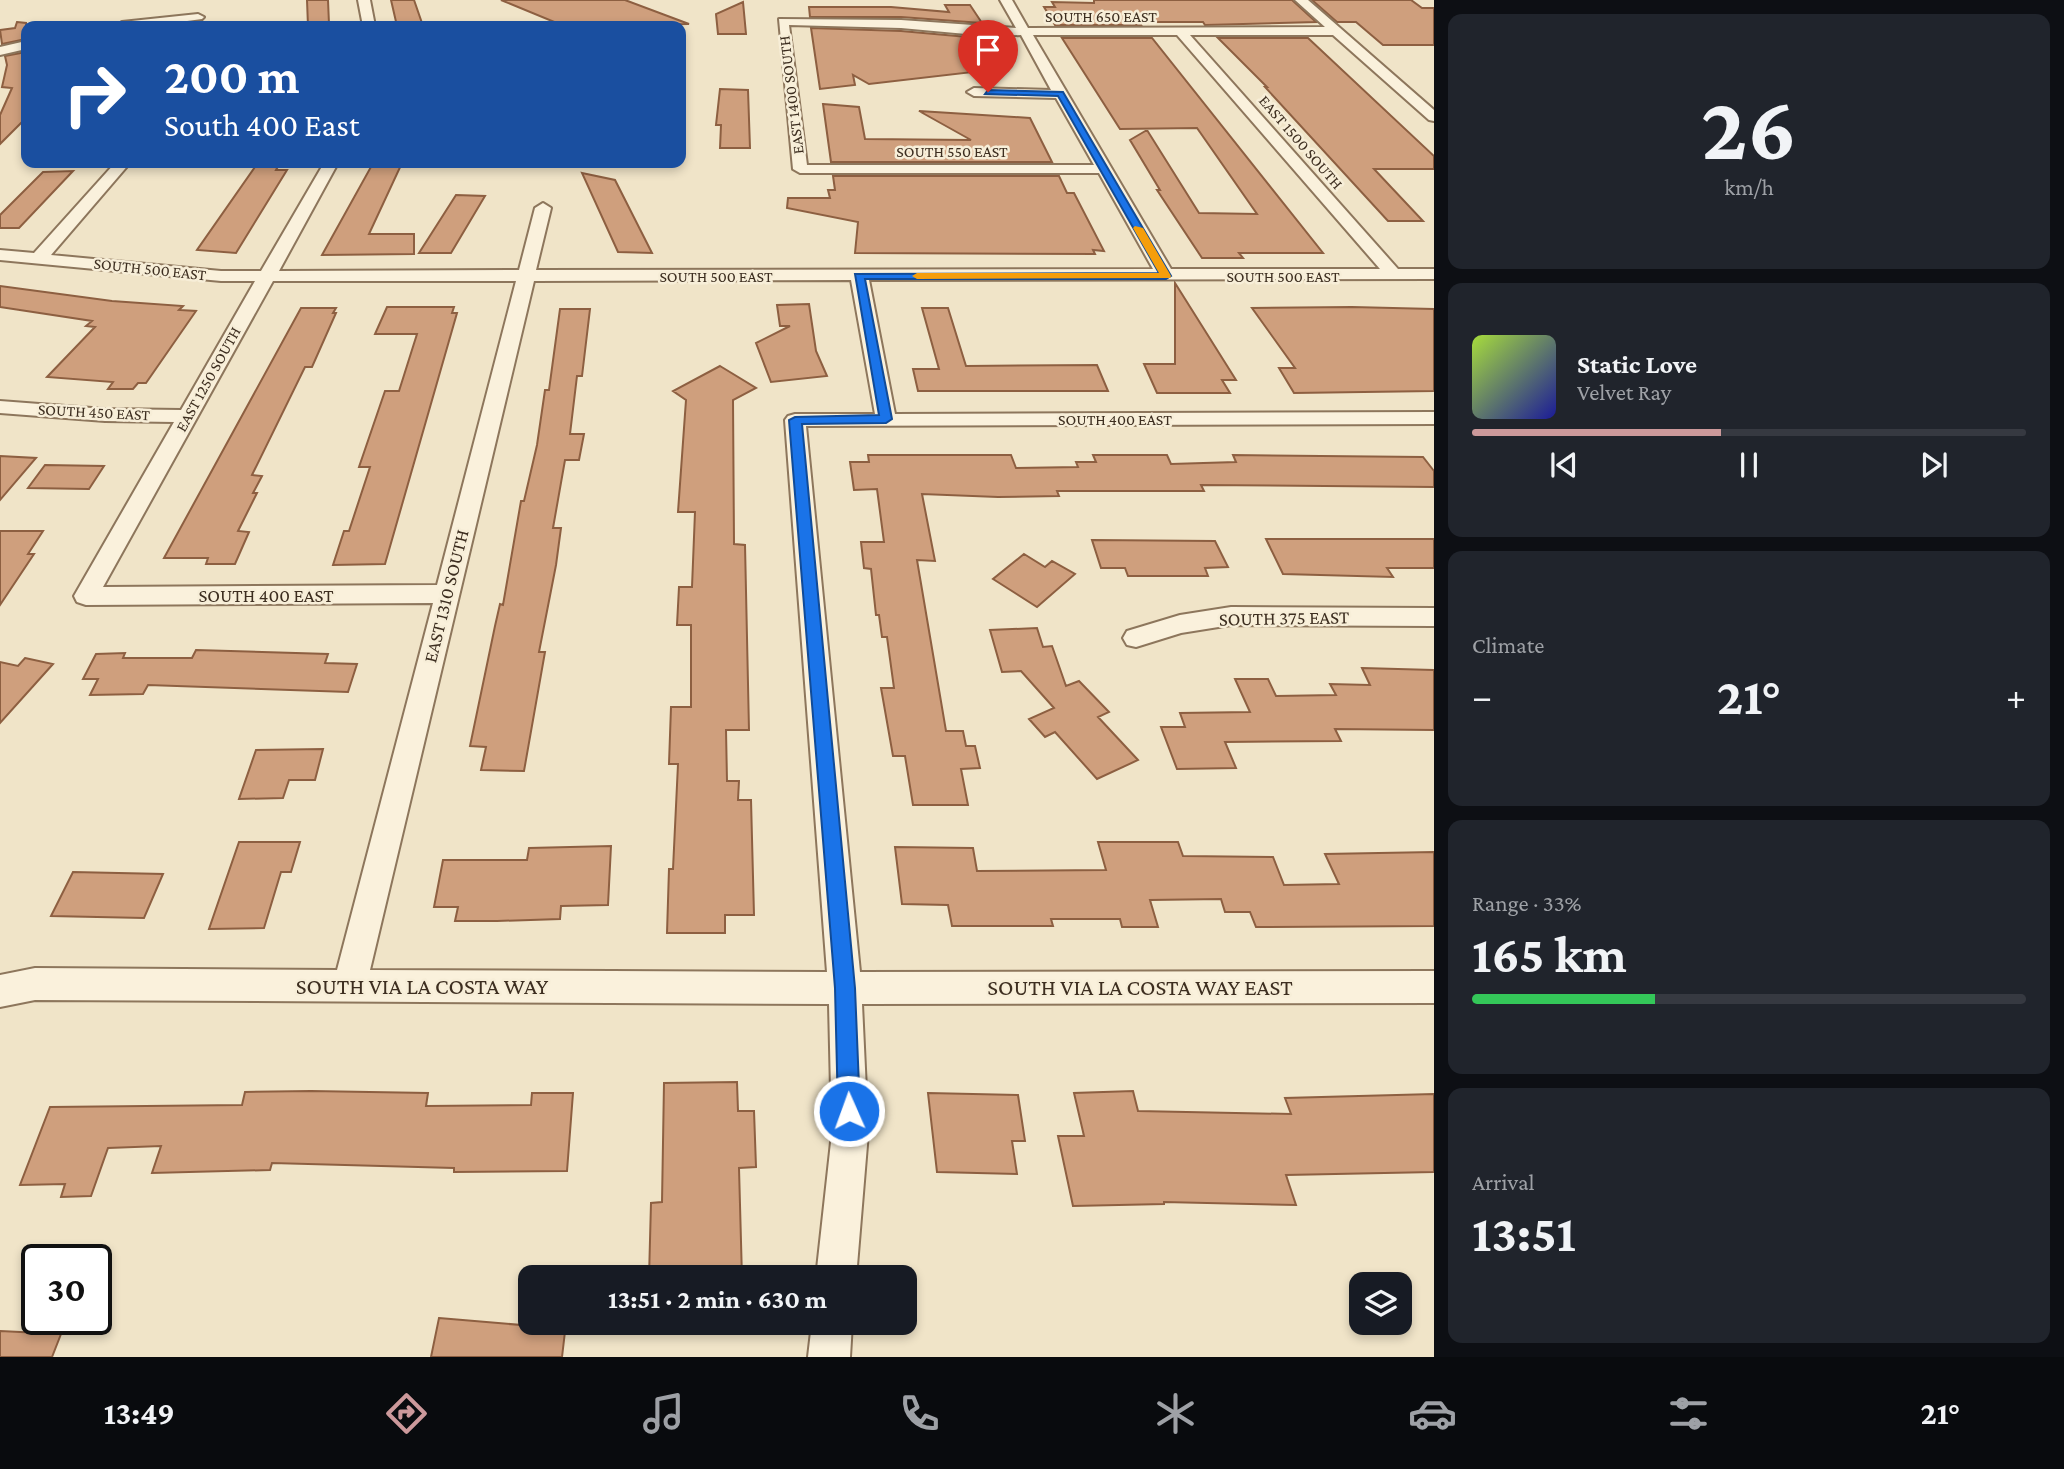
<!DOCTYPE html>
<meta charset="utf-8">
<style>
body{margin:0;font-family:"Crimson Pro",serif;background:#20242c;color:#f1f3f6;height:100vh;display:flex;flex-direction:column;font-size:26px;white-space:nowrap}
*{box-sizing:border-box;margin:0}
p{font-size:23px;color:#9ea1a6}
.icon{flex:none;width:38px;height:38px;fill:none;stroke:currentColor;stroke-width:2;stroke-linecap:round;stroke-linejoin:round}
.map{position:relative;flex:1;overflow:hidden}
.panel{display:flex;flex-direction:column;gap:14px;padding:14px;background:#0d0f14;width:630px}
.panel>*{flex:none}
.banner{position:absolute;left:21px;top:21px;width:665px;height:147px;border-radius:14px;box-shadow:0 4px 10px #0003;background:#1a4fa0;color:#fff;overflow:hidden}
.tools{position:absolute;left:1349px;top:1272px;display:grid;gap:14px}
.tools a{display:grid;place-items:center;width:63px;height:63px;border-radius:14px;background:#171b24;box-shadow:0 4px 10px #0003;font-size:35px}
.speed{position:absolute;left:21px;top:1244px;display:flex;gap:14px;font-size:35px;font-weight:700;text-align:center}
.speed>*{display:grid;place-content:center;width:91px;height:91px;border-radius:50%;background:#171b24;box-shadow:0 4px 10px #0003;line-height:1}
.speed .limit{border:4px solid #111;border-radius:10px;background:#fff;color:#111}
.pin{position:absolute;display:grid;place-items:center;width:60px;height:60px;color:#fff;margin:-72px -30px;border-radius:50% 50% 50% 0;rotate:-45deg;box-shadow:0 0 7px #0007}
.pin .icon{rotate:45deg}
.me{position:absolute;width:77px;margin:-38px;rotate:358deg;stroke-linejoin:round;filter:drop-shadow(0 0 5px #0008)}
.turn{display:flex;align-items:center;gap:24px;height:147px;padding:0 28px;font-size:32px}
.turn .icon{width:91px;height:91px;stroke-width:2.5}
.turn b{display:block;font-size:49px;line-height:60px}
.big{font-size:52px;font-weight:700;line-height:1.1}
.panel .widget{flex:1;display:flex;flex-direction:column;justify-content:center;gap:10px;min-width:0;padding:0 24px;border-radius:14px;background:#20242c}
.panel .dial{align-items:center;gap:0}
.dial b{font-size:91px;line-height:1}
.song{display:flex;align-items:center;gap:21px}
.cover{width:84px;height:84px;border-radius:10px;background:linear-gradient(135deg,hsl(80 70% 55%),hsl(240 70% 35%))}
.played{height:7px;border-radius:4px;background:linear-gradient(90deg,#cc999b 45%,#363941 45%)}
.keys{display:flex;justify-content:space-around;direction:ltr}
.heat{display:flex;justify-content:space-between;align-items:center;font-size:38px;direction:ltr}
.charge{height:10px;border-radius:5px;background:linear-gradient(90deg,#34c759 33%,#363941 0)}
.trip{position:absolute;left:518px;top:1265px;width:399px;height:70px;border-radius:14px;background:#171b24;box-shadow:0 4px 10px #0003;font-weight:700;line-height:70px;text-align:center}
.tab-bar{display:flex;height:112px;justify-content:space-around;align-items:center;background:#090b0e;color:#9ea1a6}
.tab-bar .icon{width:49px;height:49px}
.tab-bar .on{color:#cc999b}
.tab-bar b{font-size:32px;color:#f1f3f6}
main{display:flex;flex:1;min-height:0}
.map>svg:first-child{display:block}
.building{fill:#cf9f7d;stroke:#8d5f41;stroke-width:2}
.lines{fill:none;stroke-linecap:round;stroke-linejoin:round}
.street-casing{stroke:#8d765c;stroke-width:4}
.street{fill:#faf1dc;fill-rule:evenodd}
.route{fill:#1a73e8;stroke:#114b97;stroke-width:2}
.slow{fill:#f59e0b}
.labels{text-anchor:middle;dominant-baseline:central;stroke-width:5;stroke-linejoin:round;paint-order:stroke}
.far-street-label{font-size:16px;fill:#3d2e20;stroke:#f7eed8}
.street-label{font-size:19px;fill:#3d2e20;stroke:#f7eed8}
.near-street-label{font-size:23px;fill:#3d2e20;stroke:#f7eed8}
</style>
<main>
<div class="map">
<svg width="1434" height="1357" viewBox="0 0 1434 1357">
<rect width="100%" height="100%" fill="#f0e4c8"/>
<!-- building -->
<path class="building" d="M307 0H328L329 24 308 26Z
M391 0H414L423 26H397Z
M501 0H625L689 24 564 26Z
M1094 0H1292L1316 22 1205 25 1203 22H1139L1141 25H1055L1044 7H1055L1052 2 1094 3Z
M1312 0H1411L1422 8H1434V45H1383L1356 22H1337Z
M743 2 746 34H718L716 14Z
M945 5H970L982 23 901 17H810L809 7H891L949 12Z
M17 22 26 23V39L2 44 0 30 15 28Z
M811 28 901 31 990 39 999 69 869 84 853 75 855 85 820 89Z
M1062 38H1152L1323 253H1239L1243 258H1202L1157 190H1160L1130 140 1147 130 1199 213 1257 214 1197 128 1120 129Z
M1218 38H1308L1434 156V169H1374L1423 221H1388L1265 87H1267Z
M26 52V118L0 144V115L12 88 2 87 7 65 5 56Z
M720 89 748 90 750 148H720L721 125H716Z
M823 104 859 107 865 139 971 140 919 111 1030 118 1052 162H831Z
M280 163 276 170H287L236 253 197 250 257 164Z
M378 163H402L369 234H414V254L322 255 372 165Z
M73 171 19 228H0V215L43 172Z
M582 173 615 180 652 253 618 252Z
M833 176H1059L1067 193H1074L1104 251 1093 250 1095 254 855 253 858 222 787 208 788 198H830L828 190H835Z
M456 195 485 196 451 253H419Z
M1175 283 1236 380H1222L1230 393H1157L1144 364H1175Z
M0 286 112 301 183 306 179 310 196 311 146 383H138L133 389H108L113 382 47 377 95 327 86 326 92 321 0 307Z
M809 304 816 351 827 376 771 382 756 343 790 326H780L777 305Z
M387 307H454L452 313H457L385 564 333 565 344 531H349L370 467H359L385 391H399L417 334H375Z
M1352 307 1434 309V391L1294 393 1279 368H1295L1252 308Z
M301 308H336L333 313H336L312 367H305L252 475 262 476 253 493H257L238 531 249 532 235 564H206L208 558H164Z
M922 308H948L966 366 1097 365 1108 391H918L913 369H939Z
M560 309H590L582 376H577L570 434H584L579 460H565L553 528H561L556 565 539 652H545L524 771 481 770 486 747 470 746 495 626 500 604 503 605 521 501H524L537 445 545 390H549Z
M720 366 756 388 733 400 734 544 745 545 749 730H726L727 781H739L738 800H751L754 915H725V933H667L669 869H673L678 764H669L671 707H691V625H677L679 587H692L695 512H678L686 400 673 391Z
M868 455H1011L1016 468 1078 467 1076 462H1096L1093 455H1167L1171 464 1236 462 1233 455 1423 457 1434 471V487L1201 485 1204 491H1057L1059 496 998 497 922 494 935 561 917 560 946 731H963L966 746H975L980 768 961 769 968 805H913L905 756H893L881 688H894L887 637H882L879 615H876L871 569 864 568 861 542H884L877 489 854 490 850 462H869Z
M0 456 36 458 0 500Z
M45 465 104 466 89 489 28 488Z
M0 531H43L28 554H34L0 605Z
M1266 539H1434V568H1387L1393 577 1283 574Z
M1092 540 1215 541 1228 567 1205 568 1208 576H1128L1125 568H1101Z
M1024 554 1045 567 1052 561 1075 574 1037 607 993 579Z
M1037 628 1043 647 1052 646 1066 686 1079 681 1109 712 1098 717 1138 760 1097 779 1055 732 1045 737 1029 719 1054 708 1021 671 1002 672 990 630Z
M196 650 328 654 325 663 357 664 348 692 148 685 143 694 90 695 98 679H83L96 654 125 653 123 658H192Z
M25 658 53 664 0 723V662L18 666Z
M1362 668 1434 670V730L1335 729 1341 741 1225 742 1236 768 1177 769 1161 727H1185L1180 713 1250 712 1235 679H1268L1276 696 1336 695 1330 684 1370 685Z
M323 749 315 780H289L283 798 239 799 256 750Z
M239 842H300L291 872H281L264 928 209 929Z
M1098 842H1178L1183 856 1273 857 1284 885 1339 884 1325 854 1434 852V926L1256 927 1250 912H1225L1221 899 1150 900 1158 927H1122L1120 919H1051L1053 926H952L948 905 902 904 895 847 973 848 977 871 1106 870Z
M611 846 608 905 561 906 560 919 497 921H455L458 907H434L443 860H527L529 848Z
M73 872 163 874 144 918 51 916Z
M737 1082 738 1111H754L756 1167 739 1168 742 1278H649L651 1203 662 1202 664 1083Z
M311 1091 428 1093 426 1106 531 1105 532 1093H573L567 1171 454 1172V1168L272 1163 270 1170 152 1173 161 1146 108 1148 91 1196 61 1197 65 1184 20 1185 50 1107 242 1105 245 1092Z
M1133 1091 1138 1111 1291 1114 1285 1098 1434 1094V1172L1286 1175 1296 1205 1164 1202V1204L1073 1206 1058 1136H1084L1074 1093Z
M928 1093 1018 1095 1025 1141H1012L1017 1174 937 1172Z
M439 1318 533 1326V1323H566L562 1357H431Z
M0 1331 61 1334 52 1357H0Z"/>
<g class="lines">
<defs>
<path id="street" d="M358 0H370L375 26H363Z
M1000 0H1012L1028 28 1325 27 1295 0H1308L1434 110V121L1429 120 1333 35H1190L1398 269H1434V279L869 280 895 414 1434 412V424L806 426 860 972 1434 971V1003L862 1004 868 1133 856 1278H816L832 1133 829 1004 35 1000 0 1007V975L35 968 337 970 433 603 86 605 77 602 74 596 174 422 105 421 0 413V401L105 409 181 410 255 281H221L0 260V250L34 253 115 163H130L51 255 221 271H261L324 163H338L279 271 519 270 535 208 543 203 551 208 536 270 1153 269 1099 173H800L793 169 779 19 901 20 1016 28ZM789 25 901 28 988 36 1021 35 1051 90 974 88 967 92 974 96 1056 98 1094 165H807ZM1033 35H1177L1380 269H1171ZM851 280 875 414H795L788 416 785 420 827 972 370 970 534 281ZM273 281H516L437 585 103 587Z
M198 14 204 17 202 19 150 26H116L122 22Z
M26 41V49L0 55V47Z
M1231 607 1434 608V626L1231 625 1181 633 1136 647 1127 645 1123 638 1127 631 1180 615Z
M812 1323H852L850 1357H808Z"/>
</defs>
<!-- street casing -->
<use href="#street" class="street-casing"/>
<!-- street -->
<use href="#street" class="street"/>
</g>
<!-- route -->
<path class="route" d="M988 90 1063 92 1171 276 1166 279H865L892 419 886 423 802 424 855 988 860 1111 857 1119 849 1122 842 1119 838 1111 835 988 789 420 795 417 879 415 855 274 1159 273 1058 96 985 94Z"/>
<!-- slow -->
<path class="slow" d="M1135 226 1143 228 1171 276 1170 278 917 279 912 276 917 273H1159L1133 228Z"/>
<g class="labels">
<!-- far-street labels -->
<g class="far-street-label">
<text x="1101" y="16">SOUTH 650 EAST</text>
<text transform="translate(791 95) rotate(-97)">EAST 1400 SOUTH</text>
<text transform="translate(1301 142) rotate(49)">EAST 1500 SOUTH</text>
<text x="952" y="151">SOUTH 550 EAST</text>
<text transform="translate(150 269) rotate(6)">SOUTH 500 EAST</text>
<text x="716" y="276">SOUTH 500 EAST</text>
<text x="1283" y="276">SOUTH 500 EAST</text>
<text transform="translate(208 379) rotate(-61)">EAST 1250 SOUTH</text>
<text transform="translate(94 412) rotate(3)">SOUTH 450 EAST</text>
<text x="1115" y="419">SOUTH 400 EAST</text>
</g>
<!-- street labels -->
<g class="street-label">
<text x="266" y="595">SOUTH 400 EAST</text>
<text transform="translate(446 596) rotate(-76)">EAST 1310 SOUTH</text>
<text transform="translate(1284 618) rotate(-1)">SOUTH 375 EAST</text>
</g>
<!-- near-street labels -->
<g class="near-street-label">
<text x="422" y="986">SOUTH VIA LA COSTA WAY</text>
<text x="1140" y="987">SOUTH VIA LA COSTA WAY EAST</text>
</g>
</g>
</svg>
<div class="tools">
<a><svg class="icon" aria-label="layers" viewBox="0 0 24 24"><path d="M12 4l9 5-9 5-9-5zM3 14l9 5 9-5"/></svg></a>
</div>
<div class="speed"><div class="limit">30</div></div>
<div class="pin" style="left:988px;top:92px;background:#d93025"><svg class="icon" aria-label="arrive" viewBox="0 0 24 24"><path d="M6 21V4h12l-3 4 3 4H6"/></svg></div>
<svg class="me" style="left:849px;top:1111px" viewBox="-20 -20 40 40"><circle r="17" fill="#1a73e8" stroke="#fff" stroke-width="3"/><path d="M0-11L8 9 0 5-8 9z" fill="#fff"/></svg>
<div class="trip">13:51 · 2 min · 630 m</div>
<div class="banner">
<div class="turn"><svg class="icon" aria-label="right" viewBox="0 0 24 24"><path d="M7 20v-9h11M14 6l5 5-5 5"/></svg><div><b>200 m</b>South 400 East</div></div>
</div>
</div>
<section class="panel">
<div class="widget dial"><b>26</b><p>km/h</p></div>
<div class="widget">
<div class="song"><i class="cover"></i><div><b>Static Love</b><p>Velvet Ray</p></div></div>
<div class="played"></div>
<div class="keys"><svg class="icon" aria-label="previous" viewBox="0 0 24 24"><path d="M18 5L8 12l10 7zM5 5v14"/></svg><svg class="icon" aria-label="pause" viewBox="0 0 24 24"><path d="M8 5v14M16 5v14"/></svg><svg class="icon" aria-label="next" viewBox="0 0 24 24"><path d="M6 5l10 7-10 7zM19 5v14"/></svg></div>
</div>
<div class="widget"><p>Climate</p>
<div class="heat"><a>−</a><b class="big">21°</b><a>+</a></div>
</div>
<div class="widget"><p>Range · 33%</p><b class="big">165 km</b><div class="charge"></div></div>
<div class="widget"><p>Arrival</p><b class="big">13:51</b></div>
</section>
</main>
<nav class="tab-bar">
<b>13:49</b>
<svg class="icon on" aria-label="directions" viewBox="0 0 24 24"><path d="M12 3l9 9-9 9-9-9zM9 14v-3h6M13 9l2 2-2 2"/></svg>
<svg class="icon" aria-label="music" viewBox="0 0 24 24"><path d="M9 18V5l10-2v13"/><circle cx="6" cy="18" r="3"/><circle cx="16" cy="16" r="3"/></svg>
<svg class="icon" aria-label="phone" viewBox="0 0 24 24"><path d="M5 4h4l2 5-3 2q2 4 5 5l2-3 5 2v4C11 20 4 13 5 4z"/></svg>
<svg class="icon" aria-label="climate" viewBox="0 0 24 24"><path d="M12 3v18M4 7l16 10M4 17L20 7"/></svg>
<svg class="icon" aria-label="car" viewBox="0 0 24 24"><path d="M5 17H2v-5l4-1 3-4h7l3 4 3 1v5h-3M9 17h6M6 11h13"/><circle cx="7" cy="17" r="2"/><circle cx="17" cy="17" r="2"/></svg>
<svg class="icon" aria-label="filters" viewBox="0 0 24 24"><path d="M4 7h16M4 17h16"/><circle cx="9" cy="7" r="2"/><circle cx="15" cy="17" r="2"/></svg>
<b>21°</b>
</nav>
